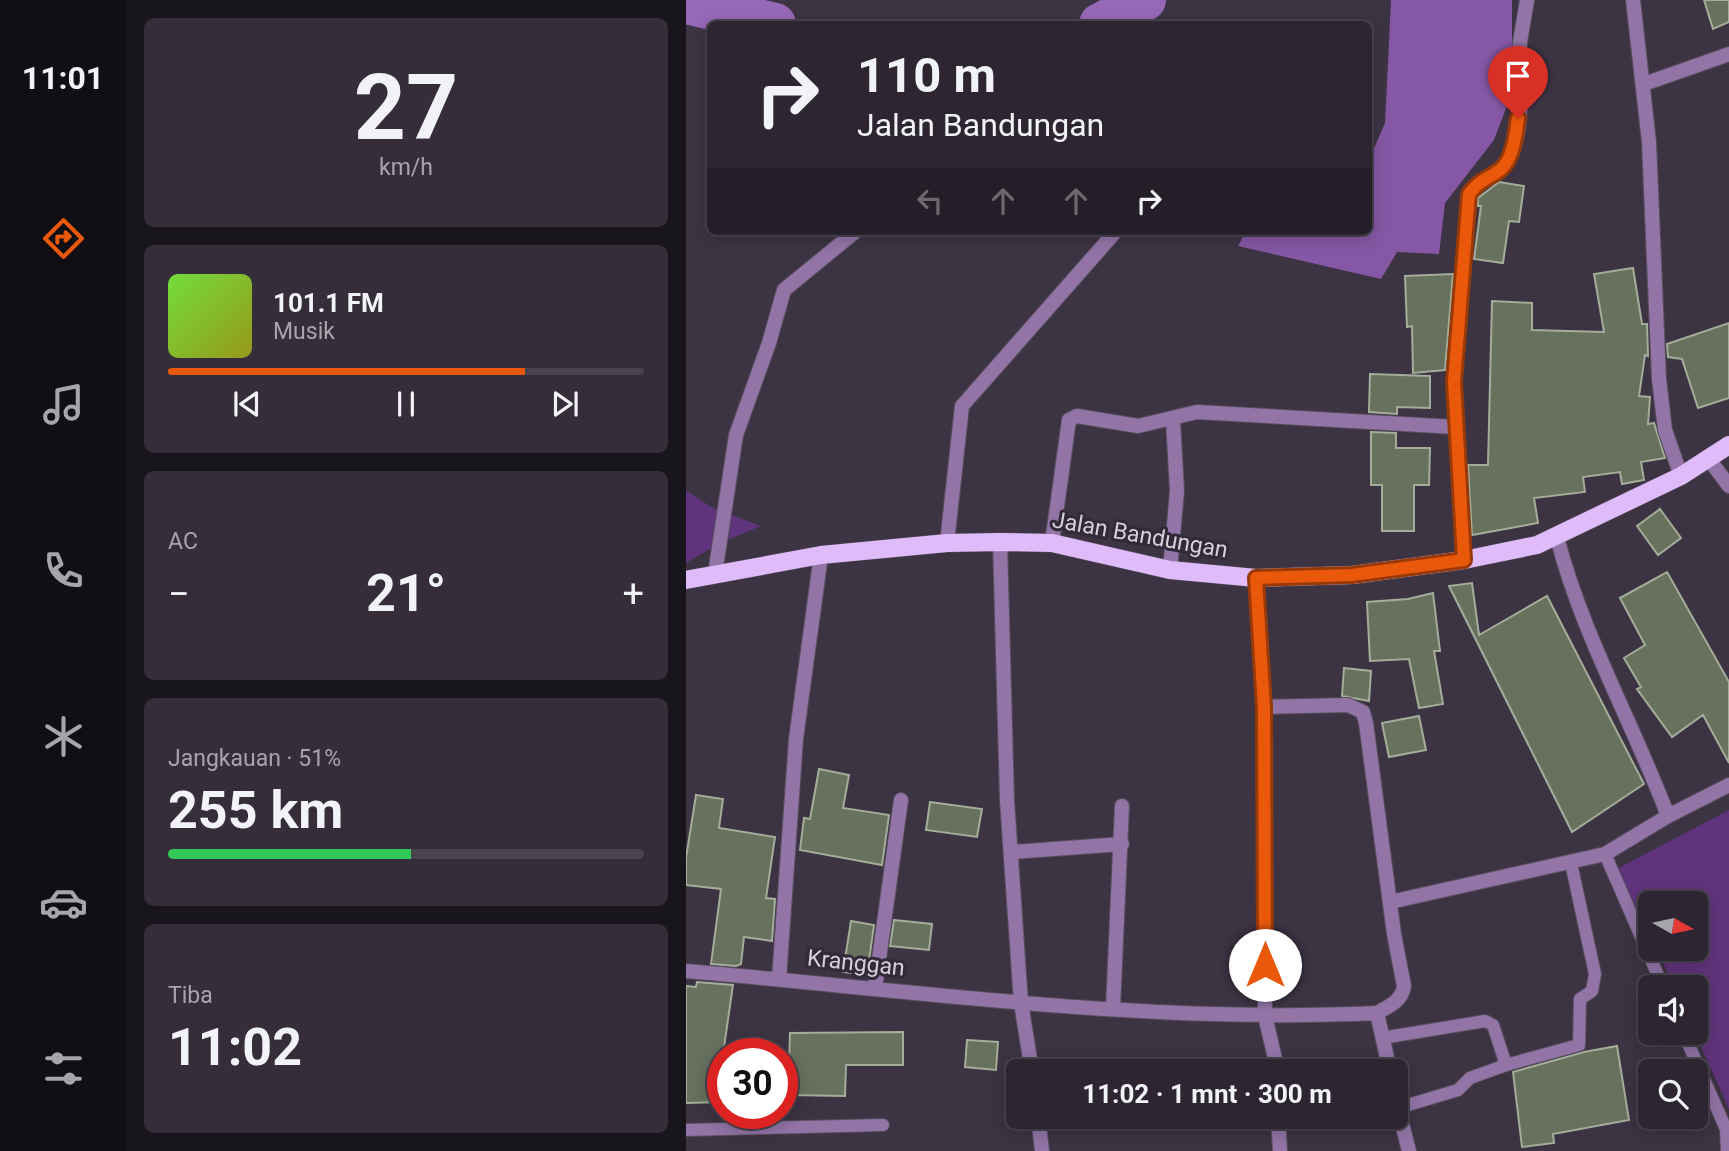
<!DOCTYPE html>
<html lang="id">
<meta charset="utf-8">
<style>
body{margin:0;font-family:Roboto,sans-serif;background:#352e3a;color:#f1f3f6;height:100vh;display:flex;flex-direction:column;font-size:26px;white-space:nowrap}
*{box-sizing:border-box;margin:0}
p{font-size:23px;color:#a7a5ac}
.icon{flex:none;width:38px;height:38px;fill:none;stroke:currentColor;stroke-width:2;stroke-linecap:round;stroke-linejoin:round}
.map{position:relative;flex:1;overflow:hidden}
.side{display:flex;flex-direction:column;gap:18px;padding:18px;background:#19151c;width:560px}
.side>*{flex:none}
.top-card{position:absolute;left:21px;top:21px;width:665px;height:214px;border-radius:10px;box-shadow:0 4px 18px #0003,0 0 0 2px #48434d;background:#2d2632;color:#f1f3f6;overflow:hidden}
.needle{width:46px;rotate:99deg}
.fabs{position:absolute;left:952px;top:891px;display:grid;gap:14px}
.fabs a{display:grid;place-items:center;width:70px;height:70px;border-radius:10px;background:#2d2632;box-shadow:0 4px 18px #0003,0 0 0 2px #48434d;font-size:35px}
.speed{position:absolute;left:21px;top:1038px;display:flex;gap:14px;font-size:35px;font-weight:700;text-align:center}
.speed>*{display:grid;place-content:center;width:91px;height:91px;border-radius:50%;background:#2d2632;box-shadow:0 4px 18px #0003,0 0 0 2px #48434d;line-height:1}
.speed .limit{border:10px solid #d22;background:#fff;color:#111}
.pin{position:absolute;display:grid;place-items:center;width:60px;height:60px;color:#fff;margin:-72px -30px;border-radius:50% 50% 50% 0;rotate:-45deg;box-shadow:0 0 7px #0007}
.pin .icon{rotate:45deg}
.me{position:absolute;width:77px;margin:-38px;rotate:0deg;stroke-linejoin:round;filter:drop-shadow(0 0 5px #0008)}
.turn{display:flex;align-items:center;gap:24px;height:147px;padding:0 35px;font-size:32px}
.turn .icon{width:91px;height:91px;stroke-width:2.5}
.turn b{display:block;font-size:49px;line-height:60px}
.lanes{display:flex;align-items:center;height:66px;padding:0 35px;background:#0003;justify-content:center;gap:35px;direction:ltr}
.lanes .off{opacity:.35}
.big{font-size:52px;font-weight:700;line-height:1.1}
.side .widget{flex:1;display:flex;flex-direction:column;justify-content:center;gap:10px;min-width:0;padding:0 24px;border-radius:10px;background:#352e3a}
.side .dial{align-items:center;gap:0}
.dial b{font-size:91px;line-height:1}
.song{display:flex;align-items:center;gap:21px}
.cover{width:84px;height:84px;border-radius:10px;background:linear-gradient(135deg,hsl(100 70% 55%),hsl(60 70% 35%))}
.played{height:7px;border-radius:4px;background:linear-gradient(90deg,#ea580c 75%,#48434d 75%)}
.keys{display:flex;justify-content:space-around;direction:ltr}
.heat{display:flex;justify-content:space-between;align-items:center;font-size:38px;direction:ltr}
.charge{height:10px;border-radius:5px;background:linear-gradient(90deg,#34c759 51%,#48434d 0)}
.trip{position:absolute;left:320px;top:1059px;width:402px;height:70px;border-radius:10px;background:#2d2632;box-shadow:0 4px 18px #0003,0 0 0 2px #48434d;font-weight:700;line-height:70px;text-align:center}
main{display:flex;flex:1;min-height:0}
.tab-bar{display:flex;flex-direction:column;width:126px;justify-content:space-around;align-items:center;background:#120f14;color:#a7a5ac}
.tab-bar .icon{width:49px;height:49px}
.tab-bar .active{color:#ea580c}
.tab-bar b{font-size:32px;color:#f1f3f6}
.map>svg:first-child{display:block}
.green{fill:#60347c}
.forest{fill:#8557a4}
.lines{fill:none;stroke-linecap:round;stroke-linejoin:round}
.river{stroke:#9768b7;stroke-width:42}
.building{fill:#68705e;stroke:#a4ad99;stroke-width:2}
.service-casing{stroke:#584f5e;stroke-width:14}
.minor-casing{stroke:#584f5e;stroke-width:16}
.primary-casing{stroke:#584f5e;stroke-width:19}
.service{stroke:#9274a7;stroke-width:12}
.minor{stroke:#9274a7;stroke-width:14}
.primary{stroke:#dfbbfa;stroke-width:18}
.route-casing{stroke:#983908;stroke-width:18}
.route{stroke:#ea580c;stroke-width:12}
.labels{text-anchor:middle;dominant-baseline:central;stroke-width:6;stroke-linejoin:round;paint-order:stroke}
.street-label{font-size:23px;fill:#d6d0da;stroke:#322939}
</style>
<main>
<nav class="tab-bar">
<b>11:01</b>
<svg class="icon active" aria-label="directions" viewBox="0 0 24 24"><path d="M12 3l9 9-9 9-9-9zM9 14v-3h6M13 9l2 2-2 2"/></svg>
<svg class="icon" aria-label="music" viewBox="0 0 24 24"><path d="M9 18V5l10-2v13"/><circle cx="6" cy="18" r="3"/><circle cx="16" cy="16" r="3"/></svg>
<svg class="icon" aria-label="phone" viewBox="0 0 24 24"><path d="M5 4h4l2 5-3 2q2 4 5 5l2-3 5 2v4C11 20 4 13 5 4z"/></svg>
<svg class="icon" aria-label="climate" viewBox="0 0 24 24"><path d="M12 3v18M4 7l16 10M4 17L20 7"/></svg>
<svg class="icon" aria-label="car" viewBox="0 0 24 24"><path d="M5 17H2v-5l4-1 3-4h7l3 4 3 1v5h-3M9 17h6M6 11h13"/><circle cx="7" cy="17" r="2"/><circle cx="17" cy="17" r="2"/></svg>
<svg class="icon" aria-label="filters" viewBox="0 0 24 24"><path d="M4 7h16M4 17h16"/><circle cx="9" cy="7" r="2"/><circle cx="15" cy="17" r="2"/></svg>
</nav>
<section class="side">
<div class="widget dial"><b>27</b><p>km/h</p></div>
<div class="widget">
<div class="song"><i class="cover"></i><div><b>101.1 FM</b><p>Musik</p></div></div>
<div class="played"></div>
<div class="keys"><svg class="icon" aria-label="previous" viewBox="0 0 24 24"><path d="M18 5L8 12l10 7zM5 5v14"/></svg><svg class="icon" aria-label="pause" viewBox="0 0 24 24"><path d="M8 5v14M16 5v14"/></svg><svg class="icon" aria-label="next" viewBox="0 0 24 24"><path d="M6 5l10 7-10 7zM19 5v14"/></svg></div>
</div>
<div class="widget"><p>AC</p>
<div class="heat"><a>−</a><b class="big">21°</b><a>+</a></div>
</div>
<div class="widget"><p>Jangkauan · 51%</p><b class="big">255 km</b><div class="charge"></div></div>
<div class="widget"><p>Tiba</p><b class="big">11:02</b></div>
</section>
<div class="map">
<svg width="1043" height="1151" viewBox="0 0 1043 1151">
<rect width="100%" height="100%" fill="#3c3343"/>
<!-- green -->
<path class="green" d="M0 490 25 507 75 526 34 543 0 563Z
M1043 810V1109L1009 1033 1010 987H988L971 949 1010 948V903H964V934L931 869Z"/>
<!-- forest -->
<path class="forest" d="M705 0H826V92L808 140 759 203 753 254 711 252 695 279 552 246 560 231H682L683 160 699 123Z"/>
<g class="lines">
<!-- river -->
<path class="river" d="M0 3 89 24
M414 24 459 0"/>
</g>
<!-- building -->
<path class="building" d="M1018 0H1043V22L1027 29Z
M813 182 838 186 833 222 823 221 817 263 788 259 795 206H792V198Z
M947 268 956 324H961L962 356 959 355 953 396 964 397 962 424 968 423 979 458 955 462 958 480 936 484 934 472 897 477 899 492 848 498 852 523 786 535 782 465H802L806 301 846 303V330L918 332 908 274Z
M767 274 759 370 727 373 726 326 721 327 719 276Z
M1043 323V398L1012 408 996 359 982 357 981 344Z
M684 374 744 376V408L711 407V414L683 412Z
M685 432 710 433V448H744L743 485H728V531H696V485H685Z
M974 509 995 538 972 555 951 526Z
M981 572 1043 682V763L1017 715 986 737 951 689 955 687 938 658 959 645 934 598Z
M786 583 793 635 861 596 958 784 886 832 763 586Z
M747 593 754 651H748L757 704 733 708 723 659 684 661 681 602 722 599Z
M658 668 685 671 683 701 656 696Z
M733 716 740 750 703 757 696 723Z
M133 769 163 775 157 808 203 815 196 865 114 850 118 818 124 819Z
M10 795 37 799 33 828 89 837 80 898 89 899 86 941 58 937 55 964 50 966 25 964 35 889 0 885V858Z
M244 802 296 809 291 837 240 830Z
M208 920 246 924 243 950 204 946Z
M165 921 188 925 181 975 157 972Z
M11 982 47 985 37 1054V1102L0 1103V986L10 987Z
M217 1032V1065H160L159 1096 102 1095V1088H96V1064L103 1063 104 1033Z
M281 1040 312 1042 310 1070 279 1067Z
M931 1046 943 1120 867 1134 868 1143 836 1147 827 1072 898 1052Z"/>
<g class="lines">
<defs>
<path id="service" d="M919 854 977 987
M997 1032 1040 1129 1041 1151
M696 1038 799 1021 807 1025 820 1065
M712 1108 772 1090 784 1078 820 1065 893 1045 894 999 906 991 909 974 885 863
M0 1130 197 1125"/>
<path id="minor" d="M947 0 963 142 973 379 979 430 995 476
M958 84 1043 54
M1022 458 1043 486
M871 537C895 632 947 723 982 816L1043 785
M314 542 321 800 335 1003 346 1071
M261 543 276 406 430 231
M366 543 383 420 391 416 452 426 511 412 769 427
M778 560 768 382 783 194C795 176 808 178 816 168 843 137 831 79 834 43 836 28 839 14 841 0
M484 570 491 491 487 420
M29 574 50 435 83 343 98 290 170 231
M570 578 578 707 579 1016 592 1071
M578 707 662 705 677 712 680 723 708 934 718 986C716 1001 703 1006 691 1013
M326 852 436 844
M704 902 919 854 982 816
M0 971C230 991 460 1024 691 1013L704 1071
M93 979 110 739 135 555
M189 988 215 800
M427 1008 436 806
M710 1100 723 1151
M352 1116 356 1151
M592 1116 594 1151"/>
<path id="primary" d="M0 580 135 555 261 543 314 542 366 543 484 570 570 578 666 575 778 560 851 545 995 476 1043 445"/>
</defs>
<!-- service casing -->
<use href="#service" class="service-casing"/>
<!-- minor casing -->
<use href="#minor" class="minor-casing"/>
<!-- primary casing -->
<use href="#primary" class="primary-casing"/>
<!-- service -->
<use href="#service" class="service"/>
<!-- minor -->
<use href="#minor" class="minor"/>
<!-- primary -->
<use href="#primary" class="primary"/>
</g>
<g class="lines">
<defs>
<path id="route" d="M579 965 578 707 570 578 666 575 778 560 768 382 783 194C794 179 801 180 814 170 827 160 830 134 832 118"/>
</defs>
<!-- route casing -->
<use href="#route" class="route-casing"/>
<!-- route -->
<use href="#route" class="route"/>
</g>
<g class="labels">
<!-- street labels -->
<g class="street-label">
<text transform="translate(454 535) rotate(10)">Jalan Bandungan</text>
<text transform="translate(170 963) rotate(6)">Kranggan</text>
</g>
</g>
</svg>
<div class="fabs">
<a><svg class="needle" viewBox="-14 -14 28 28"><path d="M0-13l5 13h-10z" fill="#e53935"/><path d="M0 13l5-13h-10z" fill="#a7a5ac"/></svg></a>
<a><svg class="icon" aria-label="sound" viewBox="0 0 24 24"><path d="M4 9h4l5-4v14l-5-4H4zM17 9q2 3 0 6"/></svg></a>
<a><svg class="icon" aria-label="search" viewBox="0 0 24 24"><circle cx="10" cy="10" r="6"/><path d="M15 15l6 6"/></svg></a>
</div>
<div class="speed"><div class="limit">30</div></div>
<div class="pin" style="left:832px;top:118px;background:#d93025"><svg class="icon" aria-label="arrive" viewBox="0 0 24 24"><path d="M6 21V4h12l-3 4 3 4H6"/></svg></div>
<svg class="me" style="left:579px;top:965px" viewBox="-20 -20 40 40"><circle r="19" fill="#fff"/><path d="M0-13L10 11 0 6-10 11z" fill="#ea580c"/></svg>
<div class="trip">11:02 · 1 mnt · 300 m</div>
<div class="top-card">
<div class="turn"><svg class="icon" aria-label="right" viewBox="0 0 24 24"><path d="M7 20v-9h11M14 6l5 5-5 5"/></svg><div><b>110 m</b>Jalan Bandungan</div></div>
<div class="lanes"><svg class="icon off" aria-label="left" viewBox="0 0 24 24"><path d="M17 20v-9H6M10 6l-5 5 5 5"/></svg><svg class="icon off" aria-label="ahead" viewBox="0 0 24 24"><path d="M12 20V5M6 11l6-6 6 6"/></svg><svg class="icon off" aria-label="ahead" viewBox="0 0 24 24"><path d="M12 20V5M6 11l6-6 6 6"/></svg><svg class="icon" aria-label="right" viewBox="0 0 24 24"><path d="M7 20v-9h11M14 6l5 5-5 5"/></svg></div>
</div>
</div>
</main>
